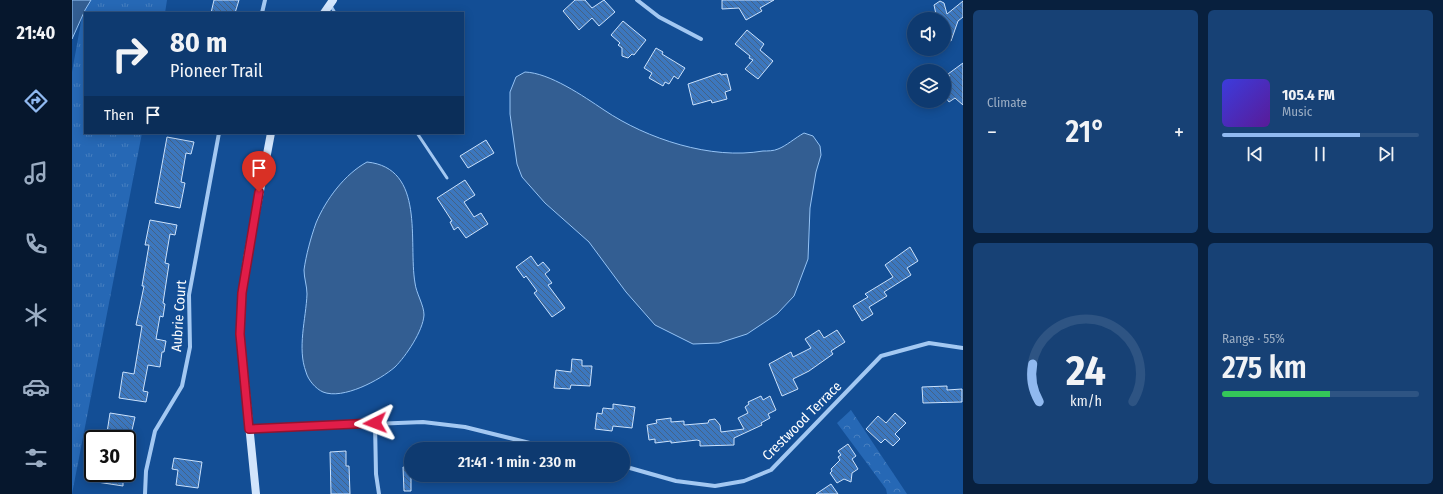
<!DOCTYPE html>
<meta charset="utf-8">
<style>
body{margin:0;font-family:"Fira Sans Condensed",sans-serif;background:#174175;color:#f1f3f6;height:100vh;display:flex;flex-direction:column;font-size:15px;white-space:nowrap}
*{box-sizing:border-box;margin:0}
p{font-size:13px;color:#9badc3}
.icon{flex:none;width:22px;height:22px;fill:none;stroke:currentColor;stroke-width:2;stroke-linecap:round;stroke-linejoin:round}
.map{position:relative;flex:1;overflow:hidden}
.drawer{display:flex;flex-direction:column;gap:10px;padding:10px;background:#08203e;width:480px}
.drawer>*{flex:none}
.top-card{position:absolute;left:12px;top:12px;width:380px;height:122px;border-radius:0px;box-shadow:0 2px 10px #0003,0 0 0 1px #2e5483;background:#0e3a70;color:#f1f3f6;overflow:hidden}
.tools{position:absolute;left:835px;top:12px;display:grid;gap:8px}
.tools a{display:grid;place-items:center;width:44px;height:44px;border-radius:50%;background:#0e3a70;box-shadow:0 2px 10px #0003,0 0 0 1px #2e5483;font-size:20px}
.speed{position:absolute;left:12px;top:430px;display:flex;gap:8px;font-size:20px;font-weight:700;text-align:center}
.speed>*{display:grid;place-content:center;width:52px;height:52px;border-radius:50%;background:#0e3a70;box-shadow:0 2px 10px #0003,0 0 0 1px #2e5483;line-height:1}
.speed .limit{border:2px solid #111;border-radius:6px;background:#fff;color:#111}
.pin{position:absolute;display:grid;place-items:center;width:34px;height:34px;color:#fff;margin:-41px -17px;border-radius:50% 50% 50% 0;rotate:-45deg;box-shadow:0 0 4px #0007}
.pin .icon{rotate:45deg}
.me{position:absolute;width:44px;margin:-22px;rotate:267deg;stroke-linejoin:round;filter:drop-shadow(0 0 3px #0008)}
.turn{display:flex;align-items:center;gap:14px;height:84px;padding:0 20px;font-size:18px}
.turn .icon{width:52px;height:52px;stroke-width:2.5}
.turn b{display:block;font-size:28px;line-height:34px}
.then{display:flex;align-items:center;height:38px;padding:0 20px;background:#0003;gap:8px;font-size:15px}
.big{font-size:30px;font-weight:600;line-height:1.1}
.drawer .widget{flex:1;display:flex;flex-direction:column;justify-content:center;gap:6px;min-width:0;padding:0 14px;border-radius:6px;background:#174175}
.drawer .dial{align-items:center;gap:0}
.dial svg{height:104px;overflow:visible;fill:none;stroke:#2e5483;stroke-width:7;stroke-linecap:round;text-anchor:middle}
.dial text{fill:#f1f3f6;stroke:none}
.song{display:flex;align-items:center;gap:12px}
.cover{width:48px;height:48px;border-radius:6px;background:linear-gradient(135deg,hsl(240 70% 55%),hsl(270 70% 35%))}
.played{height:4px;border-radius:2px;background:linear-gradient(90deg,#90b9f0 70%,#2e5483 70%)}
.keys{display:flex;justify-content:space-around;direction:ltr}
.heat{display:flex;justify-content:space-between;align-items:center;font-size:22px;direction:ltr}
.charge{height:6px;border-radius:3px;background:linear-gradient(90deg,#34c759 55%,#2e5483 0)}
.drawer .tiles{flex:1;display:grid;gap:10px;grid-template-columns:repeat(2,1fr)}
.trip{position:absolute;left:332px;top:442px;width:226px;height:40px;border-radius:20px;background:#0e3a70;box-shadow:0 2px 10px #0003,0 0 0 1px #2e5483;font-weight:600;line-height:40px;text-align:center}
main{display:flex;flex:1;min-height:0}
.tab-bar{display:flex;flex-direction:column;width:72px;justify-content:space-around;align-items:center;background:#06172d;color:#9badc3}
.tab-bar .icon{width:28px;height:28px}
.tab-bar .on{color:#90b9f0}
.tab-bar b{font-size:18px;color:#f1f3f6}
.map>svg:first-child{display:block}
.forest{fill:url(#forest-crowns)}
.park{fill:url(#park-tufts)}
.water{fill:#335e92;stroke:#95c3f5}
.building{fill:url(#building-back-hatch);stroke:#cbe2fd}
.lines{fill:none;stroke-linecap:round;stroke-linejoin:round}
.lane{stroke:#a3c8f2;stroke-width:3}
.street{stroke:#a3c8f2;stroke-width:4}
.secondary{stroke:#d2e5fc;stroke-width:8}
.route-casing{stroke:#92132f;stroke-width:10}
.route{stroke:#e11d48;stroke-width:7}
.labels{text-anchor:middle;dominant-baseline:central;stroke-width:4;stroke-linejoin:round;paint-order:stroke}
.street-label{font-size:14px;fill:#fff;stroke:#134e95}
</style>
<main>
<nav class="tab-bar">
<b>21:40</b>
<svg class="icon on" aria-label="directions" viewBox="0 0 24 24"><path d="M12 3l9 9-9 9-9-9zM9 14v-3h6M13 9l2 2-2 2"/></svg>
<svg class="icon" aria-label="music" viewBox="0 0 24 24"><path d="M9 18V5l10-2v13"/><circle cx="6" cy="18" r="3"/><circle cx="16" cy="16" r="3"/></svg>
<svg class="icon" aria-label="phone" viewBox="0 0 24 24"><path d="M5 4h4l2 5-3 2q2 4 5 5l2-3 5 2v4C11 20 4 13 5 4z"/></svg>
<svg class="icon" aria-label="climate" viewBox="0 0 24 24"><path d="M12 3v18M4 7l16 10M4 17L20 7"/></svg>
<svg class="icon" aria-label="car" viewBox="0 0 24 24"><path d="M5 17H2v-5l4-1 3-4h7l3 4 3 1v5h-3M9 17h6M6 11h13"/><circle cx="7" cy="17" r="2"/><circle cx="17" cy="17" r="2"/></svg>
<svg class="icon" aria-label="filters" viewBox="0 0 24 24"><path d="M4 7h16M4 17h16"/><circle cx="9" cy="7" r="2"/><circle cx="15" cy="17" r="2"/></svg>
</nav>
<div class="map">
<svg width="891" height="494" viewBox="0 0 891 494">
<defs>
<pattern id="forest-crowns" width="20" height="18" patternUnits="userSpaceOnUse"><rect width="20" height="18" fill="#2668b5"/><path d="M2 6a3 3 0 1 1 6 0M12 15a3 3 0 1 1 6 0" fill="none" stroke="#477fc0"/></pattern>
<pattern id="park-tufts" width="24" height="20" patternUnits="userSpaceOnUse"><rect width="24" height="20" fill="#2668b5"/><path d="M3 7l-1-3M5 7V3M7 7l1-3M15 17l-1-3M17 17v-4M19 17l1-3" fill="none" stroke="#477fc0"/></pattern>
<pattern id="building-back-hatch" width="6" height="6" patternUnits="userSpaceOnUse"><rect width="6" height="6" fill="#3c77be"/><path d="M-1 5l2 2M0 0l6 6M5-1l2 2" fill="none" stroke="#446285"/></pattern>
</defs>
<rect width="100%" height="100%" fill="#134e95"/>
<!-- forest -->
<path class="forest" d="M779 410 835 494H815L814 489 765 423Z"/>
<!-- park -->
<path class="park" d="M13 0H95L93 13H13V133H70L0 494V72Z"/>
<!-- water -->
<path class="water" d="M0 0H19L13 10 0 39Z
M453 72C478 73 511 96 532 110 575 139 639 160 691 151 695 151 702 151 706 149 714 146 723 138 732 133L741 136 748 146 749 155 744 172 738 208 736 259 722 296 705 314 675 334 647 343 621 344 583 325 554 292 517 242 473 203 450 177 445 164 438 114V92L444 77Z
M295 162C354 168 336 242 343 283 344 293 352 305 352 315 351 331 334 356 323 367 308 380 271 400 251 392 244 389 236 380 234 372 225 348 234 319 235 294 235 286 232 278 232 270 234 255 239 237 244 223 254 199 273 174 295 162Z"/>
<!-- building -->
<path class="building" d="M142 0H167L163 13H139Z
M503 0H513L520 8 532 0 543 12 527 26 520 18 507 30 491 11Z
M650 0H702L688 8 690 11 674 20 667 8 650 9Z
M868 1 872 3 875 14 891 1V17L886 21 879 41 872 38V19H865L862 5Z
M551 21 574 40 562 55 560 54 556 58 550 56V48L546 45 548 43 539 35Z
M675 30 692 44 688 50 701 61 686 79 673 69 681 60 677 58 678 56 663 44Z
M584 48 591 52 590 54 613 68 606 79 602 76 597 84 593 82 591 86 577 78 580 73 572 68Z
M891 63V105L883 98 877 102 872 95 876 91 872 86V81L878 76 876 74Z
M648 73 649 75 655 74 659 90 653 92 655 99 640 103 639 100 621 105 616 84Z
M95 137 122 142 119 154 114 153 109 182 113 183 108 208 83 203Z
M414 140 422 153 396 168 388 156Z
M393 180 403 195 392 202 402 217 409 213 416 224 394 238 386 227 382 230 378 222 380 221 365 198Z
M78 220 105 225 103 235 98 234 93 263 97 264 91 303 93 304 91 317 88 316 84 339 94 341 92 352H90L88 367 76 365 71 391 76 392 74 402 47 398 51 372 62 374 70 326 64 325 72 286H70L77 245H73Z
M838 247 846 261 835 268 839 275 812 292 815 296 797 307 801 314 790 321 781 306 796 297 793 294 821 277 813 265Z
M459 256 466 266 471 262 478 270 473 274 480 283 476 285 493 308 480 317 462 293 465 291 454 276 452 278 444 267Z
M747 330 752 338 765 330 773 342 759 351 761 354 737 371 721 379 726 389 710 396 697 364 719 352 721 357 739 348 733 339Z
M500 359 510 360V366H520L518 386 499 385 498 389 482 388 484 370 499 372Z
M875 386V390L890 389V402L851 403 850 387Z
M689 396 691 400 698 396 704 410 696 414 698 418 689 423 690 425 662 438V445L628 446V441L625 440 599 443V441L583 443V439L577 440 575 425 585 423 584 420 599 418V422L612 421V425L636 423 637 420 643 419 648 425 649 432 672 429 666 418 676 413 673 407 677 404 676 402Z
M541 404 563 407 560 428 541 426 540 431 523 429 525 413 530 414 531 408 541 409Z
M38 413 63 417 58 439H34Z
M823 413 834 423 823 434 828 439 821 446 813 439 809 443 794 429 806 416 814 423Z
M776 444 784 456 780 459 786 469 780 473 779 482 772 479 765 483 758 473 760 471 759 469 768 460 766 457 769 455 766 451Z
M274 451V466H277L278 494H259L258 452Z
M102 458 130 462 126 488 104 485 106 470 100 469Z
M339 466V491H332L331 467Z
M27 473H51V486L25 482Z
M759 484 766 494H744Z"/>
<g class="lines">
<!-- lane -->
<path class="lane" d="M259 6 263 13
M345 133 375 178"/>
<!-- street -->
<path class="street" d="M565 0 587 17 629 39
M190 13 193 0
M303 423 304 474 307 494
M177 429 351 422 393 427 482 449
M551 466 604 481 643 486 672 481 699 470 809 356 857 343 891 348
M73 494 74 471 83 431 110 386 118 347 117 295 147 133"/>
<!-- secondary -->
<path class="secondary" d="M252 13 261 0
M184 494 168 334 170 293 176 254 199 133"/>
</g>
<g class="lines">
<defs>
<path id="route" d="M187 192 170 293 168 334 177 429 303 423"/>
</defs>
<!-- route casing -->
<use href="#route" class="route-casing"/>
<!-- route -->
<use href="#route" class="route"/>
</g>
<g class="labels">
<!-- street labels -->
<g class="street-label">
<text transform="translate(107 316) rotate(-86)">Aubrie Court</text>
<text transform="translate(730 421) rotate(-45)">Crestwood Terrace</text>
</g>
</g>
</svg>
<div class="tools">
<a><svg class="icon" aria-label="sound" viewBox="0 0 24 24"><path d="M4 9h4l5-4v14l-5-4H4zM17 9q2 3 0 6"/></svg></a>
<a><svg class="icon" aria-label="layers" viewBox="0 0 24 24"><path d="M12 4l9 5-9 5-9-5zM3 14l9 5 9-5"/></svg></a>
</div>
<div class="speed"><div class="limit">30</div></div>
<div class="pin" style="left:187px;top:192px;background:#d93025"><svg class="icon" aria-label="arrive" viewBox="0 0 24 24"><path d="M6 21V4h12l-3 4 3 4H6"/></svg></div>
<svg class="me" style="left:303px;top:423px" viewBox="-20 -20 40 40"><path d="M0-17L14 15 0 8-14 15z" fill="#e11d48" stroke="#fff" stroke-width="4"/></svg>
<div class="trip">21:41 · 1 min · 230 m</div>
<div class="top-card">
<div class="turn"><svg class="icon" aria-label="right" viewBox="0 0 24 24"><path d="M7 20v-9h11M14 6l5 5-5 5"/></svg><div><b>80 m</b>Pioneer Trail</div></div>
<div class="then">Then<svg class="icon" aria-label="arrive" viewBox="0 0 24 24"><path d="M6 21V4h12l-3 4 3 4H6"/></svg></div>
</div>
</div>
<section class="drawer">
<div class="tiles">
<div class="widget"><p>Climate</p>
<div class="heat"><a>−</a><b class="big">21°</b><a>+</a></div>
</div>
<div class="widget">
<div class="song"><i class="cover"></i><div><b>105.4 FM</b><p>Music</p></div></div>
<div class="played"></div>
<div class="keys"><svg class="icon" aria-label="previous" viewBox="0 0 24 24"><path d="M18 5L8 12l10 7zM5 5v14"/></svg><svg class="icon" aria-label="pause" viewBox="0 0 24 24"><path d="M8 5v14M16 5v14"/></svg><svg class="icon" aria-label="next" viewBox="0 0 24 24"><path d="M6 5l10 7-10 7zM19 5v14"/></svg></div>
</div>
<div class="widget dial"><svg viewBox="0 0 100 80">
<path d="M14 69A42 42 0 1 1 86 69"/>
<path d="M14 69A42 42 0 0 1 9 40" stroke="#90b9f0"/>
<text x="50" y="56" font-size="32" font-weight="700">24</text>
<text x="50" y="72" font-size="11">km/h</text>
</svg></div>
<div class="widget"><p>Range · 55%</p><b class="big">275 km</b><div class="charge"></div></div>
</div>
</section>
</main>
